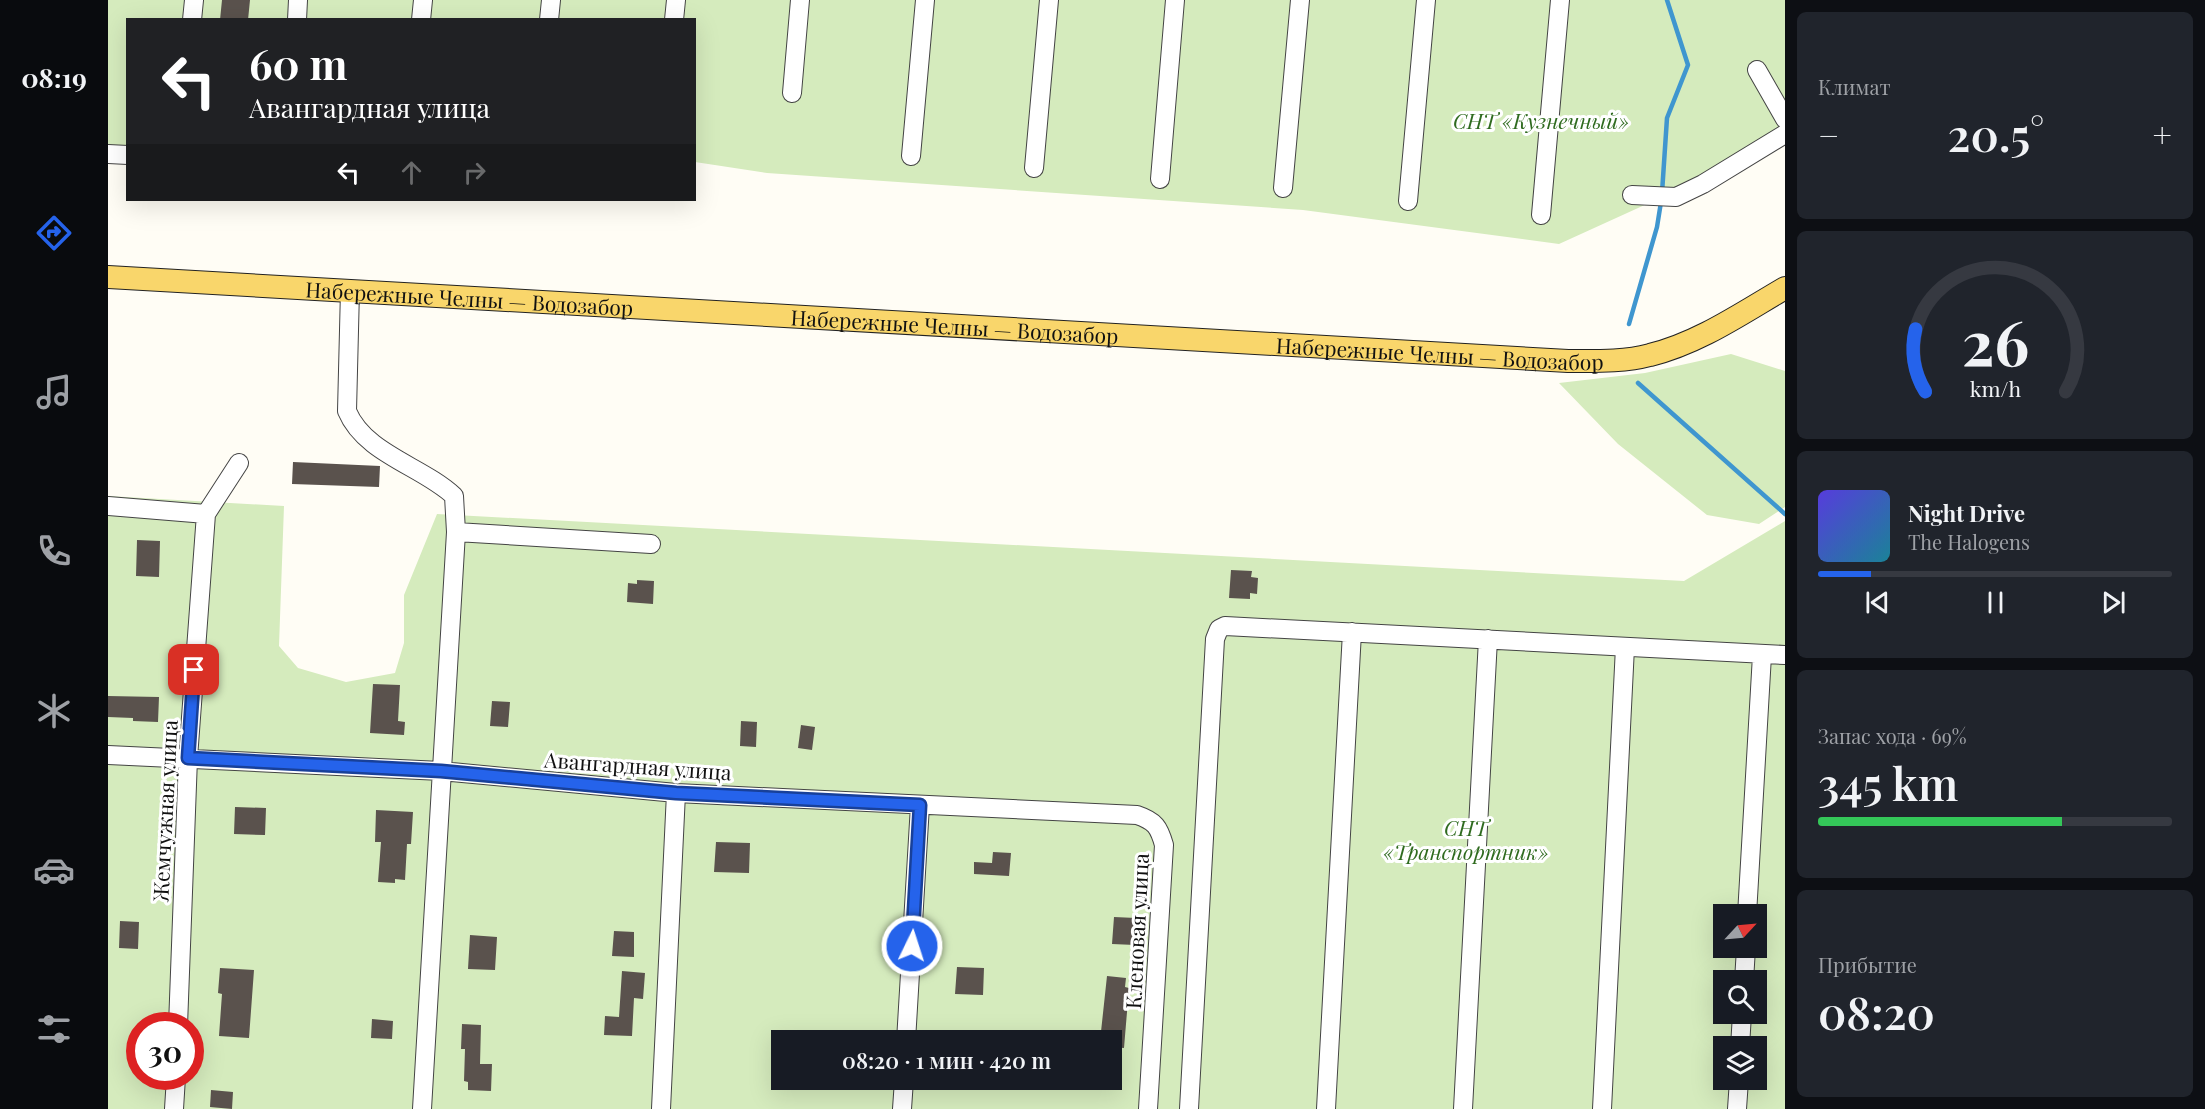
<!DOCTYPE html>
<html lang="ru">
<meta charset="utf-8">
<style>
body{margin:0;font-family:"Playfair Display",serif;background:#20242c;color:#f1f3f6;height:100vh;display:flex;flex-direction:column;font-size:22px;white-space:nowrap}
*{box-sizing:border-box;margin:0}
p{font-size:20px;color:#9ea1a6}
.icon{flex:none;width:33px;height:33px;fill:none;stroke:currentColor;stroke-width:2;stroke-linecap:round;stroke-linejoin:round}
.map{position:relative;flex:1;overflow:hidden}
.sheet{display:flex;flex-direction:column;gap:12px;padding:12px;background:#0d0f14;width:420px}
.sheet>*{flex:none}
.top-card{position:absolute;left:18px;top:18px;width:570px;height:183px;border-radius:0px;box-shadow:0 6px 24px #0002;background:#202124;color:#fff;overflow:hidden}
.needle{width:39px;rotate:64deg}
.fabs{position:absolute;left:1605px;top:904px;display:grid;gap:12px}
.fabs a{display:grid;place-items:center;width:54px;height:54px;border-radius:0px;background:#171b24;box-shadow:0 6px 24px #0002;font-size:30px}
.speed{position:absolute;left:18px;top:1012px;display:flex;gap:12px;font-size:30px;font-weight:700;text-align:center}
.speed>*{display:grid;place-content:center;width:78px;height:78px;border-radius:50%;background:#171b24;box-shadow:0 6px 24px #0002;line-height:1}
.speed .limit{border:9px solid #d22;background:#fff;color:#111}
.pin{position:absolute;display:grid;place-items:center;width:51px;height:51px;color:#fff;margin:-26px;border-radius:12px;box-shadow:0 3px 9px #0006}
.me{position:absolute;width:66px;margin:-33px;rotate:4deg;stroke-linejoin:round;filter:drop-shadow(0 0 4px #0008)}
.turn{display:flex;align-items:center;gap:21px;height:126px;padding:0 24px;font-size:27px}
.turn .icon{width:78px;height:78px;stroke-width:2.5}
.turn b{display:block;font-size:42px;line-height:51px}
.lanes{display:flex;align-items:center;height:57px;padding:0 24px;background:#0003;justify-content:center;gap:30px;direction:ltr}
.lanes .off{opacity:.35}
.big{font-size:45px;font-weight:600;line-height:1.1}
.sheet .widget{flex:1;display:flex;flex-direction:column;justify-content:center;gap:9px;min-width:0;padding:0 21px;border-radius:9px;background:#20242c}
.sheet .dial{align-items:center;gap:0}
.dial svg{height:156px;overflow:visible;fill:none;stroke:#363941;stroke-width:7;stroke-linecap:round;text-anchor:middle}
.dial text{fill:#f1f3f6;stroke:none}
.song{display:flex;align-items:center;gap:18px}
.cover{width:72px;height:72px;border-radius:9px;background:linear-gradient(135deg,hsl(250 70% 55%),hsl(190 70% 35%))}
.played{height:6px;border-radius:3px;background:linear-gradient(90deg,#2563eb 15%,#363941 15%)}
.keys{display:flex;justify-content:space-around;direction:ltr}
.heat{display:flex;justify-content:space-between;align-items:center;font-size:33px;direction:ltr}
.charge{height:9px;border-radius:4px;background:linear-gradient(90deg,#34c759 69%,#363941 0)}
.trip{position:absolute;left:663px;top:1030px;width:351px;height:60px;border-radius:0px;background:#171b24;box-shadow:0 6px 24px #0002;font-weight:600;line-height:60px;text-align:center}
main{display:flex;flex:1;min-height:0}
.tab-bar{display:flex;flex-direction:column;width:108px;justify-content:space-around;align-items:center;background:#090b0e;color:#9ea1a6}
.tab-bar .icon{width:42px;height:42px}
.tab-bar .on{color:#2563eb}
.tab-bar b{font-size:27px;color:#f1f3f6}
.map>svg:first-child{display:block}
.green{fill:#d5ebbd;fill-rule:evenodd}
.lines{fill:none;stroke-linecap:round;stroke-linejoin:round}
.stream{stroke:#3f96cf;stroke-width:4.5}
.building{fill:#5a524d}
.minor-casing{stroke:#444;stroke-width:20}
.major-casing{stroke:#222;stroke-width:24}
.minor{stroke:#fff;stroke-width:18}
.major{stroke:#f9d66b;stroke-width:22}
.route-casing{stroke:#184099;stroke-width:15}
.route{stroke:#2563eb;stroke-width:10}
.labels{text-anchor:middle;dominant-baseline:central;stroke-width:6;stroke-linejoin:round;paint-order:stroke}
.park-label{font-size:21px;font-style:italic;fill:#2f6b1f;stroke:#fff}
.street-label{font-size:21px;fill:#111;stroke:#fff}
</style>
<main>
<nav class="tab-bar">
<b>08:19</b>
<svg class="icon on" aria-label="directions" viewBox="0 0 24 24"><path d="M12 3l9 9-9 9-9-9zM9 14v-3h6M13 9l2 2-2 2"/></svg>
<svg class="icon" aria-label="music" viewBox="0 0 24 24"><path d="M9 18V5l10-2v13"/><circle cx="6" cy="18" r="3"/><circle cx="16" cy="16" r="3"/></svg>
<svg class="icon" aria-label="phone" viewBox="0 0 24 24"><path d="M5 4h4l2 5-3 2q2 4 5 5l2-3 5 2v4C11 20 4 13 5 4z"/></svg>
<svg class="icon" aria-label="climate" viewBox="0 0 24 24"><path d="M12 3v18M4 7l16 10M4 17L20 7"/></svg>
<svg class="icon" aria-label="car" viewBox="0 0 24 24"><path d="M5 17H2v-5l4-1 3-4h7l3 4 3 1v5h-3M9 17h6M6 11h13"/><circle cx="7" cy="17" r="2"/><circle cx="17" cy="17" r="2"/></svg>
<svg class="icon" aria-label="filters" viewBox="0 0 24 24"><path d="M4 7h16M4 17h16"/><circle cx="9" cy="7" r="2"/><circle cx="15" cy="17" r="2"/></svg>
</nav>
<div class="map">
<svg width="1677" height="1109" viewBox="0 0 1677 1109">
<rect width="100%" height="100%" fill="#fffdf5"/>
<!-- green -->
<path class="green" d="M0 0H1677V126L1563 193 1451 244 1195 210 659 173 587 162 586 20H20L19 159 0 158Z
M1623 354 1677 371V507L1651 524 1599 515 1510 444 1451 383 1537 373Z
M0 496 176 506 171 646 190 668 238 682 287 673 296 643V595L329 514 1576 581 1677 521V1109H0ZM1616 915H1648V948H1616ZM1616 981H1648V1014H1616ZM32 1026H82V1077H32ZM674 1041H1004V1080H674ZM1616 1047H1648V1080H1616Z"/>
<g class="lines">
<!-- stream -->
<path class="stream" d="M1554 193 1559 118 1580 65 1559 0
M1521 324 1549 227 1553 202
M1530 383 1677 514"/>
</g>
<!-- building -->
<path class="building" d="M114 0H142L140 20H112Z
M185 462 272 466 271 487 184 484Z
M29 540 52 541 51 577 28 576Z
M1123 570 1144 571 1143 577 1150 578 1149 594 1142 593V599L1121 598Z
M529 580 546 581 545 604 519 602 520 583 529 584Z
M265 684 292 685 290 721 297 722 296 735 262 733Z
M0 696 51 697 50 722 25 721V718L0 717Z
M384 701 402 702 400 727 382 726Z
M633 721 649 722 648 747 632 746Z
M693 725 707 727 704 750 690 748Z
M127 807 158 808 157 835 126 834Z
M268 810 305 812 303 844H299L297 880 287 879V883L270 882 273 842H267Z
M608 842 642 843 641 873 606 872Z
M885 852 903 853 901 876 866 874V862L884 863Z
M1006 917 1028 918 1027 945 1004 944Z
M12 921 31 922 30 949 11 948Z
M506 931 526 932V957L504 956Z
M362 935 389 937 387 970 360 969Z
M849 967 876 968 875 995 847 994Z
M112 968 146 970 141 1038 111 1036 114 994 110 993Z
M514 971 537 973 535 999 526 998 524 1036 496 1035 497 1016 511 1017Z
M999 976 1018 978 1017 987 1021 988 1016 1048 1004 1047V1041H992Z
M264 1019 285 1021 284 1039 263 1038Z
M354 1024 373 1025 372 1064H384L383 1091 360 1090V1082L356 1081 357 1049H353Z
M103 1090 125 1092 124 1109 102 1107Z"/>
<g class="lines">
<defs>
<path id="minor" d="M84 20 86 0
M189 20 190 0
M313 20 315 0
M441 20 443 0
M566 20 568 0
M1649 70 1677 119
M684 93 692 0
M0 154 20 155
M803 156 817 0
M926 168 941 0
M1052 179 1067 0
M1175 188 1192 0
M1524 195 1568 197 1595 184 1677 134
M1300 201 1318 0
M1433 215 1452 0
M242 290 239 411C257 454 314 466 346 496L348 532 314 1109
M0 506 98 514
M348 532 543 544
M0 755 333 771 568 793 1029 815C1047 821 1051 827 1056 845L1040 1109
M1639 915 1654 655
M1636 981 1638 948
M70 1026 80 758 98 514 131 463
M798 1041 812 805
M1632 1047 1634 1014
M66 1109 68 1077
M553 1109 568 793
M794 1109 796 1080
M1081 1109 1107 639 1111 629 1117 626 1677 655
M1218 1109 1244 632
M1355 1109 1380 639
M1494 1109 1517 647
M1629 1109 1631 1080"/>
<g id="major">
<path id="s1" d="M0 277 1460 361C1487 361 1516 362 1542 355 1591 343 1634 313 1677 288"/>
</g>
</defs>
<!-- minor casing -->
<use href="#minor" class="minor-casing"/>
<!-- major casing -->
<use href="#major" class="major-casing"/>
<!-- minor -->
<use href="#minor" class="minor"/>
<!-- major -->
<use href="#major" class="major"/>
</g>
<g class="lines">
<defs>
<path id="route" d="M86 670 80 758 333 771 568 793 812 805 804 946"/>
</defs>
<!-- route casing -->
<use href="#route" class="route-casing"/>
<!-- route -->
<use href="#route" class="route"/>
</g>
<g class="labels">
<!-- park labels -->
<g class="park-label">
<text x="1433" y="120">СНТ «Кузнечный»</text>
<text x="1358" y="827">СНТ<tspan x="1358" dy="24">«Транспортник»</tspan></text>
</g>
<!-- street labels -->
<g class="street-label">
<text stroke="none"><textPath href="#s1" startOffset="362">Набережные Челны — Водозабор</textPath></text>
<text stroke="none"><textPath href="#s1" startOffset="848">Набережные Челны — Водозабор</textPath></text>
<text stroke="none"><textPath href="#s1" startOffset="1334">Набережные Челны — Водозабор</textPath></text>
<text transform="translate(530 765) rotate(4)">Авангардная улица</text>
<text transform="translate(56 811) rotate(-87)">Жемчужная улица</text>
<text transform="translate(1028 931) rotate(-87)">Кленовая улица</text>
</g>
</g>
</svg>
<div class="fabs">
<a><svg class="needle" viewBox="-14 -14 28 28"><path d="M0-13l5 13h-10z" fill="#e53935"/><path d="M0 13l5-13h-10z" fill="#9ea1a6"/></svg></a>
<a><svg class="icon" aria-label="search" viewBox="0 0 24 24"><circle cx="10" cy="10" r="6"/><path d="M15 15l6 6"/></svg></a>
<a><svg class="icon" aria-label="layers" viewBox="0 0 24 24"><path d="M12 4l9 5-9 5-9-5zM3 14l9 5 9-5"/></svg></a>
</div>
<div class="speed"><div class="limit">30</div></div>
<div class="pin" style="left:86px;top:670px;background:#d93025"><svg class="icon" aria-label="arrive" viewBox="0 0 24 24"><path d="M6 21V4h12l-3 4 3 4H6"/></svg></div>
<svg class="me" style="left:804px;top:946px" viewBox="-20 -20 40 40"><circle r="17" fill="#2563eb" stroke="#fff" stroke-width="3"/><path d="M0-11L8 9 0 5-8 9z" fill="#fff"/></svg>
<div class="trip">08:20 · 1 мин · 420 m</div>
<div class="top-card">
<div class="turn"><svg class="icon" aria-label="left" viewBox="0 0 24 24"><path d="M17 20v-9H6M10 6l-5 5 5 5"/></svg><div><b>60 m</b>Авангардная улица</div></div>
<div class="lanes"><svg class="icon" aria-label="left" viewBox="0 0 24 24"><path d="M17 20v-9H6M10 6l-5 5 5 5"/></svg><svg class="icon off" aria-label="ahead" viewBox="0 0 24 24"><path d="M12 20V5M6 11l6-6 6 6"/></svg><svg class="icon off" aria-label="right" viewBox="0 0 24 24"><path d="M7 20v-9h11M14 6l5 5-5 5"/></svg></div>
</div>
</div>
<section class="sheet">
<div class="widget"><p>Климат</p>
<div class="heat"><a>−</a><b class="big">20.5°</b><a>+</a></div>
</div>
<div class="widget dial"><svg viewBox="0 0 100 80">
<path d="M14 69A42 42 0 1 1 86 69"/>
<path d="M14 69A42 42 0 0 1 9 37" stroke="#2563eb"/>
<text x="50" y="56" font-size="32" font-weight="700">26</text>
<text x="50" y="72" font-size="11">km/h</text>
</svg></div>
<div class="widget">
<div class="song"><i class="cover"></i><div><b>Night Drive</b><p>The Halogens</p></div></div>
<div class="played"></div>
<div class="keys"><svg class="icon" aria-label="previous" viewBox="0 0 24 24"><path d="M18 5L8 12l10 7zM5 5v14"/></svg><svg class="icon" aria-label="pause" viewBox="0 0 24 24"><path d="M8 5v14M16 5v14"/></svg><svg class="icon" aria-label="next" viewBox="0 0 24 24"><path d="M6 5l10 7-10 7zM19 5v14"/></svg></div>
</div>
<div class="widget"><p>Запас хода · 69%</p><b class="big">345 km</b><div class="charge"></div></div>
<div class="widget"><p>Прибытие</p><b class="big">08:20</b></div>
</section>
</main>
